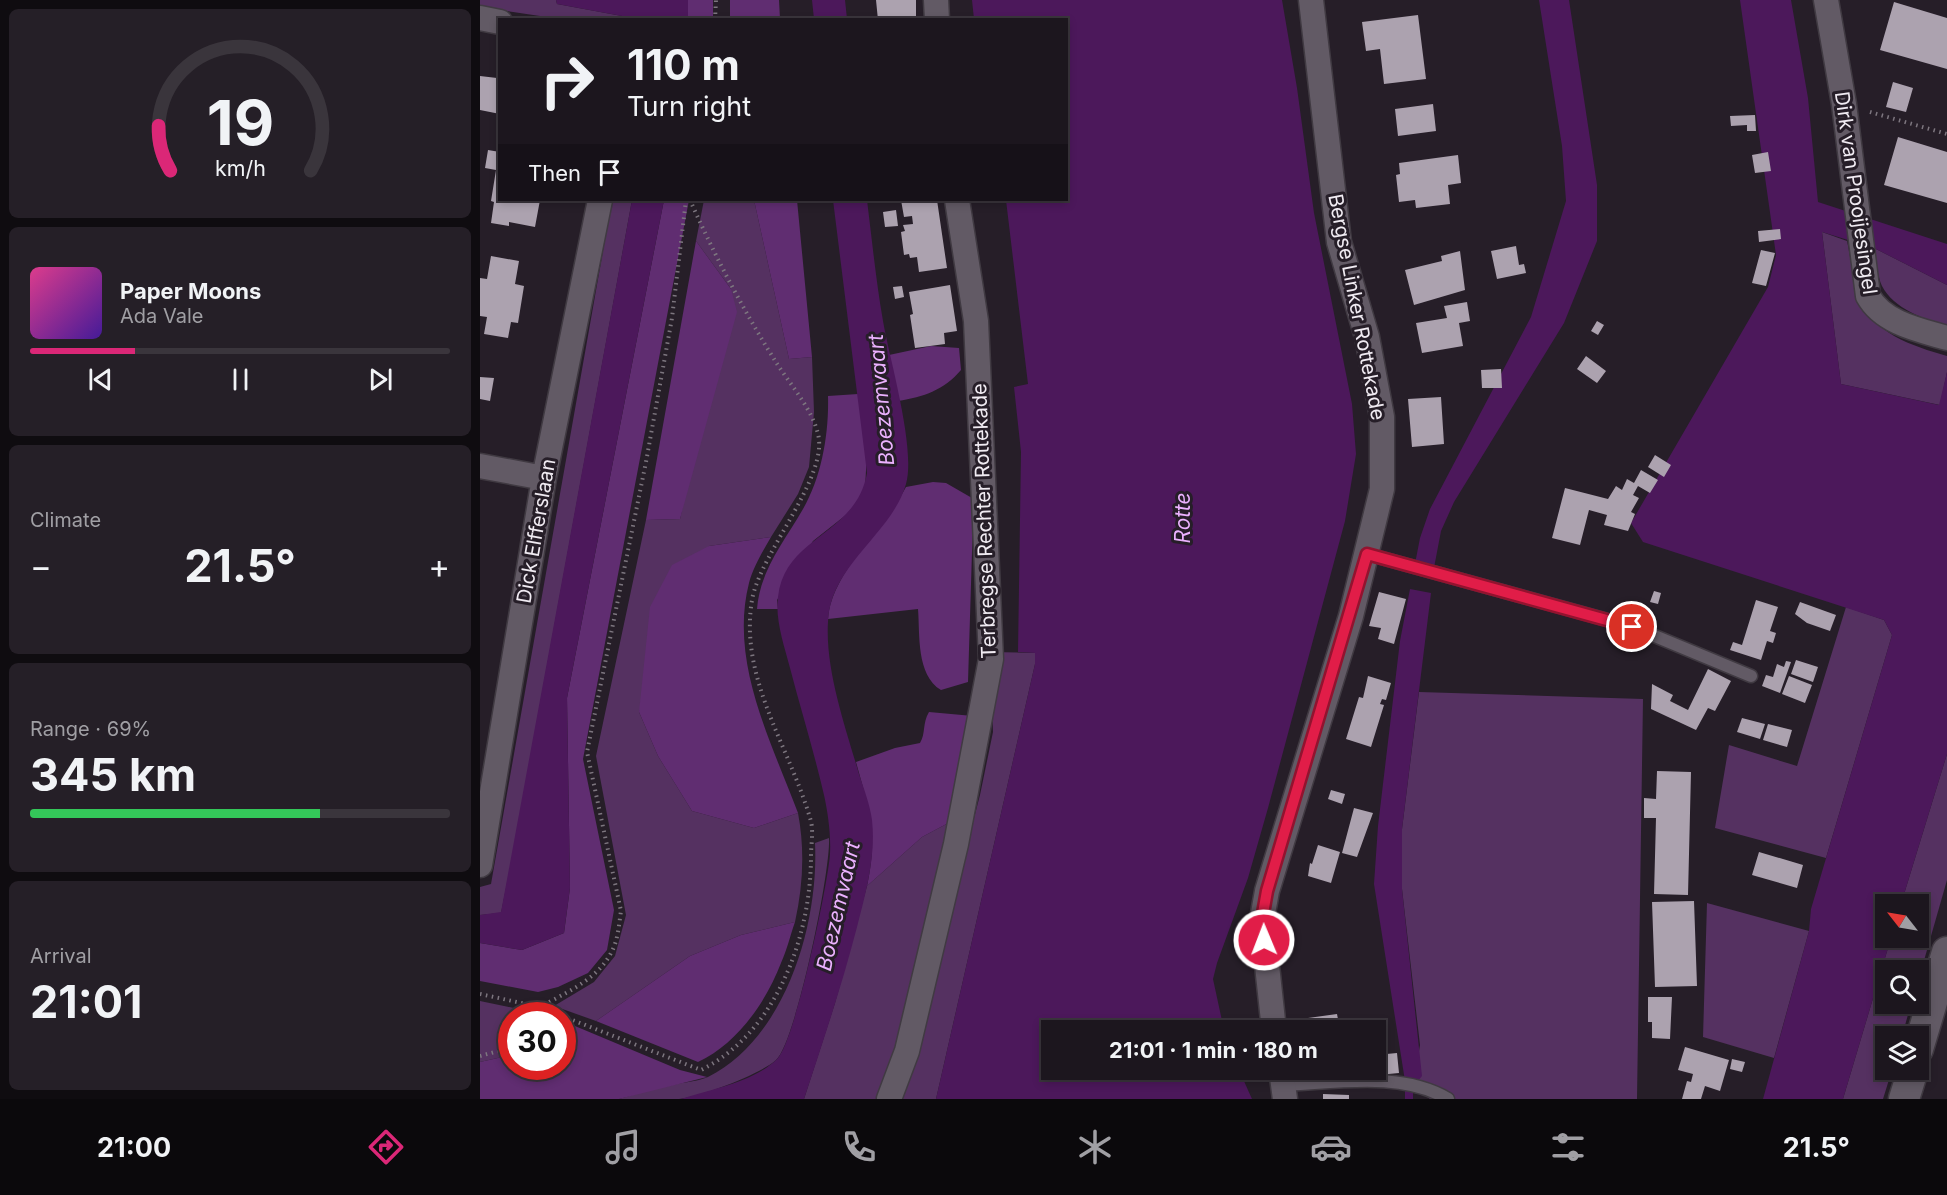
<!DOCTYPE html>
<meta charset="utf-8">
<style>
body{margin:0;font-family:Inter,sans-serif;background:#251f27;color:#f1f3f6;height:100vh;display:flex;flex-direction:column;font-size:22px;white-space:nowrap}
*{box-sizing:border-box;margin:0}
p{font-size:20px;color:#a09fa4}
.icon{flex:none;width:33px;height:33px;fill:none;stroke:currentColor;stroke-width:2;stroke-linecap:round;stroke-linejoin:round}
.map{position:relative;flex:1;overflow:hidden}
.sheet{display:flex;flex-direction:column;gap:9px;padding:9px;background:#0f0c10;width:480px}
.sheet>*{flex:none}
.top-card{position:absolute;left:18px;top:18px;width:570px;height:183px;border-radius:0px;box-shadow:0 3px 9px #0003,0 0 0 2px #3a353c;background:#1c161e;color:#f1f3f6;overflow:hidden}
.needle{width:39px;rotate:301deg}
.buttons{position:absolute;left:1395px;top:894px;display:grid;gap:12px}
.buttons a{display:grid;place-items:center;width:54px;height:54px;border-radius:0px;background:#1c161e;box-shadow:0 3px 9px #0003,0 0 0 2px #3a353c;font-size:30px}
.speed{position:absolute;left:18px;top:1002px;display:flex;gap:12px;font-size:30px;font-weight:700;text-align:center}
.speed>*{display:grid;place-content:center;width:78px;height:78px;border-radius:50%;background:#1c161e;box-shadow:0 3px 9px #0003,0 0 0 2px #3a353c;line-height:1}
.speed .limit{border:9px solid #d22;background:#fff;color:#111}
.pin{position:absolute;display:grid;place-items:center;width:51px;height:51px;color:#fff;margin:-26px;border:3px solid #fff;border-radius:50%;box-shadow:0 2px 6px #0007}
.me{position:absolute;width:66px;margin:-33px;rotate:359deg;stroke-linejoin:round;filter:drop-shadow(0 0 4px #0008)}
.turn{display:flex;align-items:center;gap:21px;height:126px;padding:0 30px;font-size:27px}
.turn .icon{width:78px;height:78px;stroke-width:2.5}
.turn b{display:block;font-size:42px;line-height:51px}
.then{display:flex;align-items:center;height:57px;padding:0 30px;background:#0003;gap:12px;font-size:22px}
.big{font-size:45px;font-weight:700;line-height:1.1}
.sheet .card{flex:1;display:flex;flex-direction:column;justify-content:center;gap:9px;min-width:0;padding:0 21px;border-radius:9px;background:#251f27}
.sheet .dial{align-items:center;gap:0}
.dial svg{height:156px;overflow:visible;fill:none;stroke:#3a353c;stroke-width:7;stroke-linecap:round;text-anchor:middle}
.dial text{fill:#f1f3f6;stroke:none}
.song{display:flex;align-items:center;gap:18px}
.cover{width:72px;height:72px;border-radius:9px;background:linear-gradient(135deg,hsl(330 70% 55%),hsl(260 70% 35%))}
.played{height:6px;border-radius:3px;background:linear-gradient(90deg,#db2777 25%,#3a353c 25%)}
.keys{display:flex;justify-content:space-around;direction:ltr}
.heat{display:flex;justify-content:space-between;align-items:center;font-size:33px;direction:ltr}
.charge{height:9px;border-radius:4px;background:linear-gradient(90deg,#34c759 69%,#3a353c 0)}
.trip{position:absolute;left:561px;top:1020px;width:345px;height:60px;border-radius:0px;background:#1c161e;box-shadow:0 3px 9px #0003,0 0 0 2px #3a353c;font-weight:700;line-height:60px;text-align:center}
.menu{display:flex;height:96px;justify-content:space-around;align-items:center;background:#0b090c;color:#a09fa4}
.menu .icon{width:42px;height:42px}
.menu .selected{color:#db2777}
.menu b{font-size:27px;color:#f1f3f6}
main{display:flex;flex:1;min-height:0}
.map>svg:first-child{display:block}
.green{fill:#553161}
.forest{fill:#602d71}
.water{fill:#4c185b}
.building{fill:#aca2af}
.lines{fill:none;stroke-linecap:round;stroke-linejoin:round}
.service-casing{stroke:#403a42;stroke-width:15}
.minor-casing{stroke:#403a42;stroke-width:27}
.tertiary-casing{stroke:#403a42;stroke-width:33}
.path{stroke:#7d767f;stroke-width:4;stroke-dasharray:1.5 4.5;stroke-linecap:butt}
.service{stroke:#625a65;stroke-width:12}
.minor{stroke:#625a65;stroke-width:24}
.tertiary{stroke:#625a65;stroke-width:30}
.route-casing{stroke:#92132f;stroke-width:15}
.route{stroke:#e11d48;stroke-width:10}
.labels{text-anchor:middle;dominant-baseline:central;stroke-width:6;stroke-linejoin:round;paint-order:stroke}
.street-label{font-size:20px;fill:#f0ebf2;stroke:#261e28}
.water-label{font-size:21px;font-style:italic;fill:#ebb1fe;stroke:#261e28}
</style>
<main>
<section class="sheet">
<div class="card dial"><svg viewBox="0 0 100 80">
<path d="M14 69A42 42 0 1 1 86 69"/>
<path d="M14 69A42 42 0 0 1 8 46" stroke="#db2777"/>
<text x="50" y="56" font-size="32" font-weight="700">19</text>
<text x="50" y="72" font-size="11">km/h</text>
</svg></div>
<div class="card">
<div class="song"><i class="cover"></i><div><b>Paper Moons</b><p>Ada Vale</p></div></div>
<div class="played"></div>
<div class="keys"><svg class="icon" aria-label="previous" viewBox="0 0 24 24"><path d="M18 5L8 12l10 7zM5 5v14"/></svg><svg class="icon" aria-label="pause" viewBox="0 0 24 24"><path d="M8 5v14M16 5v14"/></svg><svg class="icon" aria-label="next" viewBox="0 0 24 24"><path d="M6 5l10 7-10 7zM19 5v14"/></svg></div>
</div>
<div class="card"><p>Climate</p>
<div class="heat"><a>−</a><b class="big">21.5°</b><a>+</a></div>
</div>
<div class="card"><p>Range · 69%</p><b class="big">345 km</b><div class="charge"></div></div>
<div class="card"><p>Arrival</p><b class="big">21:01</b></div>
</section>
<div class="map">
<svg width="1467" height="1099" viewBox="0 0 1467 1099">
<rect width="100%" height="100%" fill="#261e28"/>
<!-- green -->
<path class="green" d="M0 0H76L77 4 142 16 143 19H80L0 7Z
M132 200H152L31 863 21 913 0 915V887L11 884Z
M224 200H274L309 359 332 357 334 412 329 467 318 494 291 537 229 546 159 712 178 756 212 811 274 828 318 813C325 850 323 886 315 922L261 935 210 956 116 1021 74 1006 114 982 135 956 146 915 116 756 166 520 200 519 251 289 216 241Z
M1342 232 1367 241C1371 258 1372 279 1378 296 1392 333 1432 346 1467 356V372L1460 405 1361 384Z
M1394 248 1467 285V326C1444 319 1414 309 1402 286 1397 275 1396 259 1394 248Z
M1366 607 1404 620 1412 635 1346 858 1235 828 1249 745 1317 766Z
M510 652 555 653V664L456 1099H421L500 795 513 732Z
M939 692 1163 699 1157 1099H950L933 1087 940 1045 922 889V829Z
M1467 754V880L1439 978 1438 970H1406V1004H1431L1422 1036H1406V1070H1412L1403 1099H1363L1411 938H1438V904H1421Z
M474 820 432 1011 401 1099H324L355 1003 387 886 442 837Z
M349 838C351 870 316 1042 296 1060 281 1074 220 1097 199 1099 179 1099 159 1099 139 1099 158 1093 177 1088 197 1084 206 1082 219 1081 228 1077 306 1038 339 923 335 843Z
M1227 903 1329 931 1294 1058 1223 1037Z
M0 1001 67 1015 32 1016 31 1055 0 1062Z"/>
<!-- forest -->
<path class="forest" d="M208 0H233V19H208Z
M250 0H299L300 19H250Z
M184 200H209L103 759 134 910 127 950 108 973 78 987 58 992 0 981V943L42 950 84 933 90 888 87 698Z
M274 200H317L332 357 309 359Z
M216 241 251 289 257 312 200 519 166 520Z
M451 346 479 348 481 370C464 390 444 397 418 401L409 355Z
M378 394 387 451 385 489 371 511 333 541 297 600 298 609H277C280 570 304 542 323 509 342 476 349 433 348 396Z
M453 482 466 483 492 498 493 519 488 682 461 690C436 675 440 634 438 609L348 619C351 573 404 528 426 487Z
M291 537C283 551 273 567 269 583 249 662 291 741 318 813L274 828 212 811 178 756 159 712 170 607 192 565 229 546Z
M449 712 493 716 474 820 442 837 387 886C398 833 390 813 376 762L415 748 440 743C446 733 442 724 449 712Z
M315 922C310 936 307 950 301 963 286 1002 257 1044 218 1062L116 1021 210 956 261 935Z
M83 1021 200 1070 227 1077 139 1099H0V1062L31 1055 32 1066H82Z"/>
<!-- water -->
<path class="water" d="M76 0H208V19H143L142 16 77 4Z
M332 0H365L367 19H334Z
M492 0H802L817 88 834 213 872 404 876 454 865 521 788 808 768 878 737 963 733 979 744 1030H572V1070H759L772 1099H456L555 664V653L538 652 541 452 534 387 548 384 526 200H586V20L494 19Z
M1059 0H1089L1117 185V241L1084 323 974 502 961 531 953 573 934 569 940 538 950 509 1051 317 1086 201 1082 146Z
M1260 0H1311L1328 98 1338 202 1467 244V285L1394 248 1342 232 1361 384 1459 405 1467 372V754L1421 904H1406V938H1411L1363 1099H1283L1329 931 1331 909 1412 635 1404 620 1163 542 1151 523 1288 287 1296 255Z
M152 200H184L87 698 90 888 84 933 42 950 0 943V915L21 912Z
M353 200H387C392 240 396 281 403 321 410 361 436 449 426 484 412 534 350 565 348 622 345 670 366 729 379 774 384 789 390 805 392 820 396 856 386 892 377 927 362 985 343 1042 324 1099H201C231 1089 274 1082 297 1059 315 1042 348 884 350 854 351 835 348 813 344 795 334 752 321 710 310 668 304 645 295 620 298 597 305 535 376 536 387 473Z
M930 589 951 593 922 829V889L942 1076 933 1087V1099H925V1081L894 884 898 826 920 641Z"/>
<!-- building -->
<path class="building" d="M396 0H436V20H398Z
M1414 2 1467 18V69L1400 50Z
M938 15 946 79 904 84 900 49 886 51 882 22Z
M18 69 20 114 0 110V76L17 78Z
M1413 82 1433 88 1426 112 1406 107Z
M953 104 956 131 918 136 915 109Z
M1275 115 1276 131H1267V125L1251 126 1250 116Z
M1418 137 1467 152V203L1404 185Z
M8 150 20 152V200H60L55 227 29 222V226L11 223 14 202 11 201 16 170 5 168Z
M1288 152 1291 171 1275 173 1272 155Z
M978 155 981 183 968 185 970 204 936 208 935 200 919 202 916 175 920 174 919 163Z
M421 200H457L467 268 439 272 437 257 430 258 429 254 424 255 421 232 425 231 423 225 433 224 432 216 424 217Z
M416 210 418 226 405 227 403 212Z
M1300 229 1301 239 1279 242 1278 231Z
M1036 246 1039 265 1044 264 1046 273 1017 279 1011 251Z
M1281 250 1295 253 1286 286 1272 283Z
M980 251 985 290 934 305 925 270 962 261 961 256Z
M11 256 39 261 35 284 44 286 38 323 31 322 28 338 4 334 7 317 0 316V278L7 279Z
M470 285 477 331 464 333 465 344 435 348 430 315 433 314 429 292Z
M422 286 424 297 415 299 413 287Z
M987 302 990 321 979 323 983 346 942 353 936 323 967 318 964 306Z
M1117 321 1124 325 1118 335 1111 331Z
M1106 356 1126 371 1117 383 1097 369Z
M1021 369 1022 388H1002L1001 370Z
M0 377 14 378 10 401 0 399Z
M961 397 964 444 932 447 928 399Z
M1175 455 1191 465 1184 477 1168 467Z
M1161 470 1178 480 1170 493 1158 486 1153 495 1159 498 1151 512 1155 514 1148 531 1124 525 1127 515 1109 510 1100 545 1072 538 1085 488 1128 499 1136 486 1142 490 1147 479 1154 483Z
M1174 591 1181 593 1178 604 1170 602Z
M899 592 926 599 914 644 898 639 901 628 889 626Z
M1276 600 1298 607 1290 631 1296 633 1293 643 1287 641 1281 660 1250 650 1253 642 1262 645Z
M1320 602 1356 615 1350 631 1327 623 1315 614Z
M1316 660 1338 667 1333 682 1311 674Z
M1306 661 1311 662 1300 693 1282 686 1286 675 1293 677 1297 664 1304 667Z
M1228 669 1251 681 1235 711 1228 708 1216 730 1171 709 1172 684 1193 695 1190 701 1208 710Z
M888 676 911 683 906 700 902 699 900 704 904 705 891 747 866 739 879 697 883 698Z
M1309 676 1332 685 1325 703 1302 694Z
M1262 718 1285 724 1280 739 1257 732Z
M1288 724 1312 730 1307 747 1283 740Z
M1177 771 1211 772 1208 895 1174 894 1176 818H1164V798L1176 799Z
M851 790 865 794 862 804 848 799Z
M874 808 893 813 877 857 862 853Z
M838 845 860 852 851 883 828 876 830 863 832 864Z
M1279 852 1323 865 1317 888 1272 875Z
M1214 901 1217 986 1175 987 1172 902Z
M1168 997H1192L1190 1039 1172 1038V1022H1168Z
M857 1014 860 1030H830L828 1018Z
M1205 1047 1249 1060 1240 1091 1225 1086 1221 1099H1202L1207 1081 1211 1082 1213 1074 1198 1070Z
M917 1053 919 1073 888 1076 887 1070H896V1055Z
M1252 1059 1265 1062 1262 1072 1250 1069Z
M843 1094 869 1095V1099H843Z"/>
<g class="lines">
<defs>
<path id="service" d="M887 554 1153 627 1271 676
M803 1085C856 1083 921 1071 968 1099"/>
<path id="minor" d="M456 0 457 20
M1346 0 1364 104 1388 296C1403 323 1439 330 1467 338
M0 18 20 22
M0 466 64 478
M0 865 64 478 120 200
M794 1030 782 919 787 891 871 616 902 489V417L887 337 859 242 831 0
M801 1070 805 1099
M409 1099 427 1051 476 844 511 659 496 321 477 200"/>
<path id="tertiary" d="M1438 1049 1467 952
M1424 1099 1433 1070"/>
</defs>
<!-- service casing -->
<use href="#service" class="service-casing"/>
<!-- minor casing -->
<use href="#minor" class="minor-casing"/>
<!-- tertiary casing -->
<use href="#tertiary" class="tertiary-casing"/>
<!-- path -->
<path class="path" d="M235 20 236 0
M1390 112 1467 134
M0 994 60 1007C85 993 117 980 131 953 138 941 139 924 141 911L107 752 166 462 192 318 206 200
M55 1016 60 1007 82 1016
M82 1016 221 1070C296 1033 331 937 331 856 331 844 334 829 330 818 309 746 259 678 272 600 280 553 349 477 338 434 332 408 308 382 294 359 262 308 234 254 210 200
M0 1056 26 1049 32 1044"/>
<!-- service -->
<use href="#service" class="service"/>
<!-- minor -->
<use href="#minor" class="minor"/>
<!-- tertiary -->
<use href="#tertiary" class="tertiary"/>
</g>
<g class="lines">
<defs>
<path id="route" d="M784 940 782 919 787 891 887 554 1152 627"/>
</defs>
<!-- route casing -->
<use href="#route" class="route-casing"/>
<!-- route -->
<use href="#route" class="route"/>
</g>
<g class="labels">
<!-- street labels -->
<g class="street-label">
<text transform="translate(1376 193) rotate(82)">Dirk van Prooijesingel</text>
<text transform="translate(877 307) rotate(79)">Bergse Linker Rottekade</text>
<text transform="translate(504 521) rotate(-92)">Terbregse Rechter Rottekade</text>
<text transform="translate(56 531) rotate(-80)">Dick Elfferslaan</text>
</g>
<!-- water labels -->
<g class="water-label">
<text transform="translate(401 400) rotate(-95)">Boezemvaart</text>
<text transform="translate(702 518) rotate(-90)">Rotte</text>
<text transform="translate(358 906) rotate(-77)">Boezemvaart</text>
</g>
</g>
</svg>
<div class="buttons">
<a><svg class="needle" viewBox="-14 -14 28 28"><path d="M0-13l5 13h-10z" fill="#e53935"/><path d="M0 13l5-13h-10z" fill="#a09fa4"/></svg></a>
<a><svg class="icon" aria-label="search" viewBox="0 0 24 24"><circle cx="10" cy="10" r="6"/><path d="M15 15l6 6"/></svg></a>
<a><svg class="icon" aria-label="layers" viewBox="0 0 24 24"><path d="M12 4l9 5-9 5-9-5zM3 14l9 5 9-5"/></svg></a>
</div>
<div class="speed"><div class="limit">30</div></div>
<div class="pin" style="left:1152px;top:627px;background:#d93025"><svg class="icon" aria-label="arrive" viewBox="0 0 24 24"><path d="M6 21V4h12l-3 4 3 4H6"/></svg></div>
<svg class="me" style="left:784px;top:940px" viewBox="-20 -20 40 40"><circle r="17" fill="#e11d48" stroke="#fff" stroke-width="3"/><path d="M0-11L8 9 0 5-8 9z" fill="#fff"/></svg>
<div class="trip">21:01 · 1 min · 180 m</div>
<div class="top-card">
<div class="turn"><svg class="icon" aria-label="right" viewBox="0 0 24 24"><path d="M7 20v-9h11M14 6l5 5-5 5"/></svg><div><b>110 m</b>Turn right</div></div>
<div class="then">Then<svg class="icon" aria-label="arrive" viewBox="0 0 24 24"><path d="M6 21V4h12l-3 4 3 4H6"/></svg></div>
</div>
</div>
</main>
<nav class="menu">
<b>21:00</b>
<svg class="icon selected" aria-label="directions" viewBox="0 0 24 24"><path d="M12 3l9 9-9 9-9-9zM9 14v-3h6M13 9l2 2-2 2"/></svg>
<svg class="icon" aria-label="music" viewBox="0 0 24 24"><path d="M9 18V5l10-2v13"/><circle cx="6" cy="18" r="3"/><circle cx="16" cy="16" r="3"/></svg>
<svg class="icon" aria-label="phone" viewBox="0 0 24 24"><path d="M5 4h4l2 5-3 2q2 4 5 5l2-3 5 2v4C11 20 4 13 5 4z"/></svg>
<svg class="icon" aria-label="climate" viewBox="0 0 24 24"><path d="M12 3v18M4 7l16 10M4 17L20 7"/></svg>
<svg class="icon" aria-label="car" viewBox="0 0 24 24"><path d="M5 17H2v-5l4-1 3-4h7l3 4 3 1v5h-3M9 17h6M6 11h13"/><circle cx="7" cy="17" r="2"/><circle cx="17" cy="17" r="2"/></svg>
<svg class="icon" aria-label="filters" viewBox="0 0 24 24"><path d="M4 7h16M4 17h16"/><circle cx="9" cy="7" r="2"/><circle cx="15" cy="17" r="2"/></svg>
<b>21.5°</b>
</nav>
